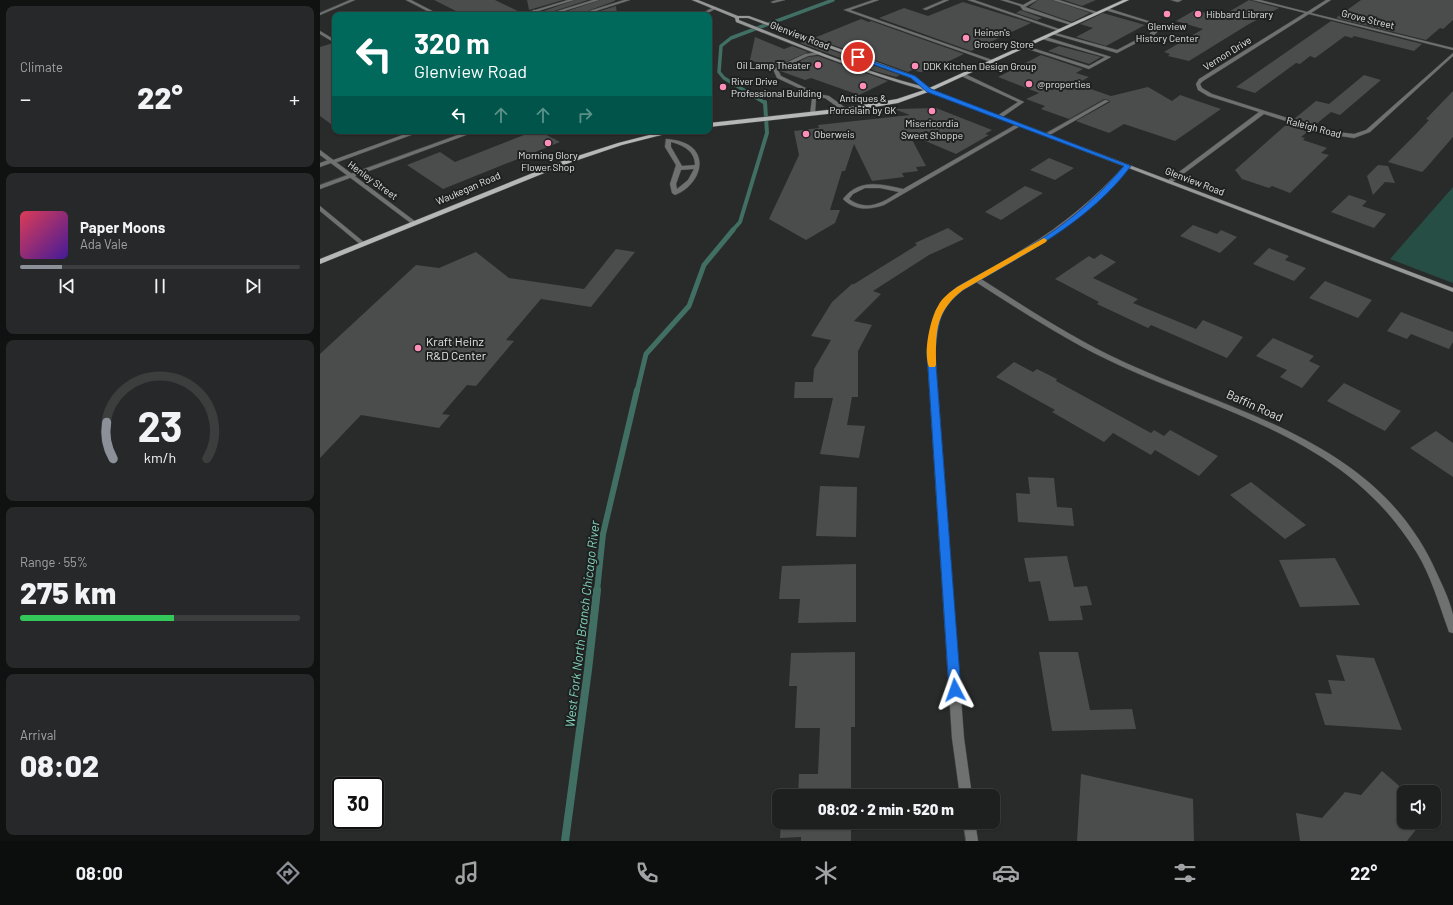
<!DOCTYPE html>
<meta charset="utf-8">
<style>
body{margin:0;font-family:Barlow,sans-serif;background:#262829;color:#f1f3f6;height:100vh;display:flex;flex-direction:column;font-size:15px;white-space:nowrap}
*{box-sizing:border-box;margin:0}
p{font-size:13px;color:#a1a3a5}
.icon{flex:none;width:22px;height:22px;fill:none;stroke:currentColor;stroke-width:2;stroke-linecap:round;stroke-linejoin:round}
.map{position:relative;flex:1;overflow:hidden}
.panel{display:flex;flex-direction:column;gap:6px;padding:6px;background:#101212;width:320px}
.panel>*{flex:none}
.banner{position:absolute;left:12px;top:12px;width:380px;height:122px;border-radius:8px;box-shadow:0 1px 3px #0004,0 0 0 1px #3c3e3e;background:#00695c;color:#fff;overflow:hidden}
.fabs{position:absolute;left:1077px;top:785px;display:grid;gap:8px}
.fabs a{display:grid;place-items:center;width:44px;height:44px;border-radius:8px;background:#1e2020;box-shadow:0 1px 3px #0004,0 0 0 1px #3c3e3e;font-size:20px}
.speed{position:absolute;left:12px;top:777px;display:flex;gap:8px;font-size:20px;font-weight:700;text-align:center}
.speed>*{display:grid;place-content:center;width:52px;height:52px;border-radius:50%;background:#1e2020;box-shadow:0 1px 3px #0004,0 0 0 1px #3c3e3e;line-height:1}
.speed .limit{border:2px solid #111;border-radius:6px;background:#fff;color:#111}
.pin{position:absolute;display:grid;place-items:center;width:34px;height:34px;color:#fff;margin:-17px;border:2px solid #fff;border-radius:50%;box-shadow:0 1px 4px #0007}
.me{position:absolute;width:44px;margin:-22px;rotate:356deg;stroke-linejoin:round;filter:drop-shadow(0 0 3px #0008)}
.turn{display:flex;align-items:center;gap:14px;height:84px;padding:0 16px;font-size:18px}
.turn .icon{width:52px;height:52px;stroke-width:2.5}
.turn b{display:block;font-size:28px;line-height:34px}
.lanes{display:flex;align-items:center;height:38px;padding:0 16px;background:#0003;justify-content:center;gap:20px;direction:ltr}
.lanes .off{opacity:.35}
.big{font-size:30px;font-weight:800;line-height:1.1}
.panel .tile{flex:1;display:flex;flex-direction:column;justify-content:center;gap:6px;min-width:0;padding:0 14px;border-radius:8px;background:#262829}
.panel .dial{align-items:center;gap:0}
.dial svg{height:104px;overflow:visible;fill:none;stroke:#3c3e3e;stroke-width:7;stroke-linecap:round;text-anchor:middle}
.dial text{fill:#f1f3f6;stroke:none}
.song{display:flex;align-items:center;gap:12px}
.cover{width:48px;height:48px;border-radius:6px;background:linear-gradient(135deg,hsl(350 70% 55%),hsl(260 70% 35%))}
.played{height:4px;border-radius:2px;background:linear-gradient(90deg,#8c9099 15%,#3c3e3e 15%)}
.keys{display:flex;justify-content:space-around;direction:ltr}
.heat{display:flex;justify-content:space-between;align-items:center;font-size:22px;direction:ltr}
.charge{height:6px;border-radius:3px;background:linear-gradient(90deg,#34c759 55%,#3c3e3e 0)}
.trip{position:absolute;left:452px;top:789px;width:228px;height:40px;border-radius:8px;background:#1e2020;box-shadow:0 1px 3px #0004,0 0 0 1px #3c3e3e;font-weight:800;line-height:40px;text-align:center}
.menu{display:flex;height:64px;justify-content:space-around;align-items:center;background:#0c0d0d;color:#a1a3a5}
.menu .icon{width:28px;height:28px}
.menu .on{color:#8c9099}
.menu b{font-size:18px;color:#f1f3f6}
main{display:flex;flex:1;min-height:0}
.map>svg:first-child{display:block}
.green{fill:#264e45}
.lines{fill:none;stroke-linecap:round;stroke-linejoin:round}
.stream-far4{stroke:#416f64;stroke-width:3.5}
.stream-far3{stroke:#416f64;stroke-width:4}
.stream-far2{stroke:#416f64;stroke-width:5}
.stream-far1{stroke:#416f64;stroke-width:6}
.stream{stroke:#416f64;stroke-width:8}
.building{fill:#4a4d4c}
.lane-casing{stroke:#464948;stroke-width:1}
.street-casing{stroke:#464948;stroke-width:1}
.secondary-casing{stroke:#464948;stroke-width:1}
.primary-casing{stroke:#464948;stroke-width:1}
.lane{fill:#6f7170;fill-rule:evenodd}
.street{fill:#6f7170;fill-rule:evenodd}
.secondary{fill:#979998;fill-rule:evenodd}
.primary{fill:#b5b8b7;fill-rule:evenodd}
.route{fill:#1a73e8;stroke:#114b97}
.slow{fill:#f59e0b}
.poi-dot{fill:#ff8eb9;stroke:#1e2120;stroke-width:1.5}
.labels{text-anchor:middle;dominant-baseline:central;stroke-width:4;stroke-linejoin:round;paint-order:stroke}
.far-poi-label{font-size:10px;fill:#e2e4e4;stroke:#1e2120;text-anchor:start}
.far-street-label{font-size:10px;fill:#e2e4e4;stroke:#1e2120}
.poi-label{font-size:12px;fill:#e2e4e4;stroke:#1e2120;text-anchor:start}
.street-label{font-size:12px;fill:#e2e4e4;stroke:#1e2120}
.water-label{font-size:13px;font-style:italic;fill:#83d4c0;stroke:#1e2120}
</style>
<main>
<section class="panel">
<div class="tile"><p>Climate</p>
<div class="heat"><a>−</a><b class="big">22°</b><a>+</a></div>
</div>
<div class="tile">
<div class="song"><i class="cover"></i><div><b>Paper Moons</b><p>Ada Vale</p></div></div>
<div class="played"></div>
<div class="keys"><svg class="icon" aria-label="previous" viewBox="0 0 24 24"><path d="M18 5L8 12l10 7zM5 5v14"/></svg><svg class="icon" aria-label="pause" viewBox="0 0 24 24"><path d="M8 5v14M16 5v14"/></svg><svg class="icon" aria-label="next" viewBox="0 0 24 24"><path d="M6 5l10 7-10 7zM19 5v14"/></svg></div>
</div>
<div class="tile dial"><svg viewBox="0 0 100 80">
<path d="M14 69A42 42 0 1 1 86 69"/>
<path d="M14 69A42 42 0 0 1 9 41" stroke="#8c9099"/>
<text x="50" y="56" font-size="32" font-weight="700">23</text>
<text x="50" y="72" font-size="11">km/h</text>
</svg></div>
<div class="tile"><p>Range · 55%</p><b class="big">275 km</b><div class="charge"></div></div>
<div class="tile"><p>Arrival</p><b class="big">08:02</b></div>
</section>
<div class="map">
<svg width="1133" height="841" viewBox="0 0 1133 841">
<rect width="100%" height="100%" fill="#282b2a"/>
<!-- green -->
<path class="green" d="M1133 187V283L1070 259Z"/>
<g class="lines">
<!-- stream-far4 -->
<path class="stream-far4" d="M445 103 404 78 399 72 401 46 411 38 513 0"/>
<!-- stream-far3 -->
<path class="stream-far3" d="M412 231 420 222 447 133 445 102"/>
<!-- stream-far2 -->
<path class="stream-far2" d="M317 391 326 354 369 306 384 265 413 230"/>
<!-- stream-far1 -->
<path class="stream-far1" d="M277 591 283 534 317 390"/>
<!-- stream -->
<path class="stream" d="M245 841 268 670 277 590"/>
</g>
<!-- building -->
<path class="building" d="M114 0H175L202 13 198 15H144Z
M207 0H243L209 10Z
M255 0H268L225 14 221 12Z
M280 0H295V1L256 15H236Z
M718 0H732L770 13 752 22 709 7Z
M744 0H776L762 6Z
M929 0 959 8 929 24 869 61 848 56 850 54 844 52 883 29 856 21 875 10 900 17Z
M1041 0H1133V20L1123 29 1120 28 1106 40 1016 18Z
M643 2 711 23 651 51 559 18 584 8 608 16Z
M296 6 297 15H268Z
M701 10 703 11 722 18 717 20 696 13Z
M783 13 825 25 786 46 756 37 773 28 760 24Z
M541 19 549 22 551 21 644 54 606 72H600L592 70 588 72 494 38Z
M1011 21 1102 44 1094 51 1034 36 1032 38 1025 36 995 58 990 56 980 64 976 63 935 93 916 87Z
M435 37 464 49 472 46 488 52 452 68 430 60Z
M486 41 580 75 576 77 555 71 480 43Z
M13 43 15 44V127L0 116V47Z
M739 46 781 57 769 64 728 51Z
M721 55 763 69 756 73 769 77 756 84 791 96 828 87 852 101 860 95 901 109 855 141 804 124 789 133 756 121 790 102 789 100 784 99 749 119 721 109 725 106 706 99 719 93 678 77Z
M498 56 534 69 568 81 539 95 491 78 485 80 460 71 488 57Z
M1044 75 1061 80 1020 115 1011 112 995 125 974 119 996 101 1009 104Z
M1133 91V137L1106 168 1102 172 1068 162 1096 134 1109 120 1106 119Z
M616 108 672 130 665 134 669 135 636 154 589 134 606 166 596 167 598 171 582 173 584 177 552 181 534 144 525 171H522L510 210H520L515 223 486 240 449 219 479 155 474 131 499 128 498 125 590 115 574 109Z
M968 123 990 130 981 137 985 138 983 140 1007 148 1001 153 1009 155 970 193 952 186 949 188 922 179 915 170Z
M214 131H219L240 142 123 189 87 165 120 152 135 162Z
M729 158 754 168 735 180 710 170Z
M1058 165 1068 166 1075 183 1065 182 1053 195 1047 176Z
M705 186 723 193 681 220 665 212Z
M1029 195 1047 201 1042 206 1066 214 1054 228 1011 212Z
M873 225 897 234 901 230 917 237 900 253 860 236Z
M628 228 644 239 609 255 553 291 561 294 534 321 552 325 538 351V397H532L527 425 545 426 539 458 500 454 513 398H474L475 382H493L494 369 511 340 491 336 512 302 532 284H534L597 245 595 243Z
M949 248 969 256 965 260 986 268 974 281 933 264Z
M296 249 315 252 271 307 221 299 186 340 194 341 156 386 147 385 122 414 130 415 119 428 41 415 0 458V354L96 265 119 268 156 252 189 278 264 289Z
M781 254 796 262 773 278 818 299 813 303 876 329 883 320 923 337 907 358 831 325 828 328 777 304 779 302 735 279 769 256 774 259Z
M1005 281 1052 300 1038 318 989 298Z
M1081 312 1133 332V342L1129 349 1091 334 1087 339 1067 331Z
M953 338 994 356 989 361 1000 366 982 388 960 377 967 370 936 356Z
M694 362 713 372 717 369 737 379 736 381 831 433 834 430 844 436 850 430 898 456 879 476 835 450 831 455 793 433 784 442 732 412 735 410 676 377Z
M1024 383 1081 411 1065 431 1007 401Z
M1116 431 1133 443V477L1090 448Z
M708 477 734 478 737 507 752 508 754 526 698 522 696 493 710 494Z
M931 482 986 525 965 539 910 495Z
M500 486 537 487 536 537 496 536Z
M747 556 754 587 767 586 772 605 760 606 763 620 729 621 720 581 709 582 704 558Z
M1015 558 1040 605 980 607 959 560Z
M536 564V622L478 623 480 599H459L462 566Z
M535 652V727H531V796H478L479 774H498L500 728H475L477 686H469L471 653Z
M719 652H758L770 710 812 709 816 729 732 731Z
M1016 655 1054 658 1082 730 1005 725 995 693 1012 694 1008 680 1025 681Z
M1062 771 1084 790V822H1102L1087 841H980L976 813 1002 818 1025 792 1041 795Z
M761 774 873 799 874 841H757Z
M461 822H531V841H481V837L460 838Z"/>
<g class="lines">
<defs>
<path id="lane" d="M273 0H279L231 15H225Z
M304 0H310L263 15H257Z
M457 0H465L453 3 451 2Z
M553 0H559L530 10 675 61 671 62 524 10Z
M624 0H629L606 10 603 9Z
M648 0H654L742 30 739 31Z
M681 0H687L703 5 712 0H717L705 7 754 24 751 25 703 10 700 6Z
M733 0H739L780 13 777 14Z
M851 0H862L858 2Z
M785 8H787L844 26 834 35H830V33L839 26 785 10Z
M213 10H215L224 15H219L213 12Z
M381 13 382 15H361L363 14Z
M0 31 15 40V43L0 34Z
M732 32 797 50 818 39 822 40 797 53 732 34Z
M722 37H726L791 57 769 69 702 47 706 46 769 66 785 57 722 39Z
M499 52H501V54L488 56 458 70 461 76 498 94 509 96 527 109V111H523L505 98 498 97 496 99 495 113 490 114 492 99 494 95 457 78 453 69 485 54Z
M641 74H645L704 102 681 118H677V116L698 102 641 76Z
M785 100 789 101 728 136 723 135Z
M697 124 702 125 564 205C549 210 535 211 523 199 539 178 561 184 583 189ZM545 188H560L579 192C562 203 547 212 529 199L533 194Z
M94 131H102L15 163H11L0 167V163L11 159 13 160Z
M149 131H157L0 189V185Z
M346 139C350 139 354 140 359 141 392 150 381 185 355 195L352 193 350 184 356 165 345 147ZM351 142C363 145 375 151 375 165L362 166 351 147ZM374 169 368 180 357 189 356 184 361 170Z
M0 206 45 243V245H41L0 211Z"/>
<path id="street" d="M30 0H35L0 15V13Z
M86 0H91L120 15H115Z
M248 0H254L205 15H199Z
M933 0H940L987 12 1006 0H1011L991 13 1133 48V50L989 14 883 81 880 84 882 88 892 94 1008 131 1034 134 1046 130 1133 53V56L1050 132 1034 138 1007 134 944 114 851 183H847V181L939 112 888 96 878 90 876 84 879 79 985 13Z
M394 7 397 8 384 15H379Z
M329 131H336L342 134 339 136Z
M0 150 96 222V224H92L0 155Z
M805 165 810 166C770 216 715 248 661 279 708 309 755 340 806 363 918 414 1052 441 1112 563 1119 579 1129 597 1133 615 1133 621 1133 628 1133 633L1129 632 1128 629C1119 604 1111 576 1097 553 1027 439 913 417 801 366 750 343 703 312 656 282 622 301 618 315 615 352L644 738 652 796H640L632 738 607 352C609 334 611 315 623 300 634 287 648 281 663 273 677 265 691 257 705 248 743 225 775 198 805 165Z
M643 822H655L658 841H646Z"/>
<path id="secondary" d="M372 0H378L418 16H429L595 76 609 89 1133 288V292L607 91C541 73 479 47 416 22L415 18ZM419 18H428L591 78 601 86C539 70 479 44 419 20Z"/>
<path id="primary" d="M803 0H809L611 91 578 103 525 112 389 127V123L525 108 577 99 607 89Z
M345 131H357L302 145 249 163 0 264V259L245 160 298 143Z"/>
</defs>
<!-- lane casing -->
<use href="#lane" class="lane-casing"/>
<!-- street casing -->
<use href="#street" class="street-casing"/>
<!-- secondary casing -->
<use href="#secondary" class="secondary-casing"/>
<!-- primary casing -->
<use href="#primary" class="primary-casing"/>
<!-- lane -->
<use href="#lane" class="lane"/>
<!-- street -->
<use href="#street" class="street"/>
<!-- secondary -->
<use href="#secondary" class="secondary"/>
<!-- primary -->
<use href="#primary" class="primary"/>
</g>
<!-- route -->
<path class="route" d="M536 56 595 76 611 89 811 166C768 223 703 255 643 290 618 310 619 322 615 352L641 690 639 694 635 696 631 694 629 690 607 352C612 320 611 308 637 287 667 270 698 255 726 236 754 218 782 192 804 166L607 92 591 78 536 58Z"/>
<!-- slow -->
<path class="slow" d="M724 238 727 240 726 242 643 290C615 312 616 331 616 365L615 367H609C603 354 610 319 618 306 622 298 630 292 637 287Z"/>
<!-- markers -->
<g class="poi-dot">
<circle cx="847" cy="14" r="4"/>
<circle cx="878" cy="14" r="4"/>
<circle cx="646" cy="38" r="4"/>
<circle cx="498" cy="65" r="4"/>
<circle cx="595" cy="66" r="4"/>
<circle cx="709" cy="84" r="4"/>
<circle cx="543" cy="86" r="4"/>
<circle cx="403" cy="87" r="4"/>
<circle cx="612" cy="111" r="4"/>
<circle cx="486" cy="134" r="4"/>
<circle cx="228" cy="143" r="4"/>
<circle cx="98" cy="348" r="4"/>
</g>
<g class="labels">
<!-- far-poi labels -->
<g class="far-poi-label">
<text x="886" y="14">Hibbard Library</text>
<text x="847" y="26" text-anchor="middle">Glenview<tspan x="847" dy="12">History Center</tspan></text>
<text x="654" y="32">Heinen's<tspan x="654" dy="12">Grocery Store</tspan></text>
<text x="490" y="65" text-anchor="end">Oil Lamp Theater</text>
<text x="603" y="66">DDK Kitchen Design Group</text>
<text x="411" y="81">River Drive<tspan x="411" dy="12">Professional Building</tspan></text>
<text x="717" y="84">@properties</text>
<text x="543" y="98" text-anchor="middle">Antiques &amp;<tspan x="543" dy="12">Porcelain by GK</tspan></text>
<text x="612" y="123" text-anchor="middle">Misericordia<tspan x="612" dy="12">Sweet Shoppe</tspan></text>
<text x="494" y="134">Oberweis</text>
<text x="228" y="155" text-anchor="middle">Morning Glory<tspan x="228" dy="12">Flower Shop</tspan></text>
</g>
<!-- far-street labels -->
<g class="far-street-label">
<text transform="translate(1048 19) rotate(14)">Grove Street</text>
<text transform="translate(480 35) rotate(21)">Glenview Road</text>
<text transform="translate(907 53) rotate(-32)">Vernon Drive</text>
<text transform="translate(994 127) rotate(15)">Raleigh Road</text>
<text transform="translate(53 180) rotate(36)">Henley Street</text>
<text transform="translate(875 181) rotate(21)">Glenview Road</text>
<text transform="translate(148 188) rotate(-23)">Waukegan Road</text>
</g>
<!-- poi labels -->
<g class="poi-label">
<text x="106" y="341">Kraft Heinz<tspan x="106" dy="14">R&amp;D Center</tspan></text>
</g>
<!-- street labels -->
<g class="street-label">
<text transform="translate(935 405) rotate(24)">Baffin Road</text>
</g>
<!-- water labels -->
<g class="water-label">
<text transform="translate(262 624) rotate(-83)">West Fork North Branch Chicago River</text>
</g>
</g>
</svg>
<div class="fabs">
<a><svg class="icon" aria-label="sound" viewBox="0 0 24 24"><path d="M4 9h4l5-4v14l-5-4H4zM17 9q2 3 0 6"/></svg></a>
</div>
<div class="speed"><div class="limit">30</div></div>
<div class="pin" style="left:538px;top:57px;background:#d93025"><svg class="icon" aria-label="arrive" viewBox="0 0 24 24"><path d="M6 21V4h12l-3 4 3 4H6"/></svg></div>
<svg class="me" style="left:635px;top:690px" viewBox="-20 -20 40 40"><path d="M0-17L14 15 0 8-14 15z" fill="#1a73e8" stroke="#fff" stroke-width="4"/></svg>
<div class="trip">08:02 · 2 min · 520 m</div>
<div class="banner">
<div class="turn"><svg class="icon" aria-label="left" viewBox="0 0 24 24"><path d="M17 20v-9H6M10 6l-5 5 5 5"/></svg><div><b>320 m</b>Glenview Road</div></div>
<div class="lanes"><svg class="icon" aria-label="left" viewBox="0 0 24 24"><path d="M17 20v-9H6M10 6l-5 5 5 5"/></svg><svg class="icon off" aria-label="ahead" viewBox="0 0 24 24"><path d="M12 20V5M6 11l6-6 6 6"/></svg><svg class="icon off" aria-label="ahead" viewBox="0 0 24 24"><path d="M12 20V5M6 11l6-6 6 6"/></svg><svg class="icon off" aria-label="right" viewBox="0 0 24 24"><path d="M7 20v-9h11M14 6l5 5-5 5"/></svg></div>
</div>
</div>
</main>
<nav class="menu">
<b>08:00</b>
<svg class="icon on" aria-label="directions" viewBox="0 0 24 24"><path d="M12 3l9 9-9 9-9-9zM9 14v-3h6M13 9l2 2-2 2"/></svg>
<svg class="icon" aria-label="music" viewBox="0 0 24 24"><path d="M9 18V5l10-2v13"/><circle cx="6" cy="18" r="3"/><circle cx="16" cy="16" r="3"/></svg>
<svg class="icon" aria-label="phone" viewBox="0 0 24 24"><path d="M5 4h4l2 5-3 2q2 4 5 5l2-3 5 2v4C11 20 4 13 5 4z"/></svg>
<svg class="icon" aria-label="climate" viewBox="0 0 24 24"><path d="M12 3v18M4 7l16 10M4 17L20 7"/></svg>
<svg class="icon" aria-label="car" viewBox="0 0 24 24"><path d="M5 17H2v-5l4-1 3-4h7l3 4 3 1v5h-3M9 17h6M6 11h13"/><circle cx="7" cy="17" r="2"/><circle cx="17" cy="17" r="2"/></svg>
<svg class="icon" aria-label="filters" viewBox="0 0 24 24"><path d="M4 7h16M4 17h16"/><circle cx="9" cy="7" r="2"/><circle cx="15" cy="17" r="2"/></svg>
<b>22°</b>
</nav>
